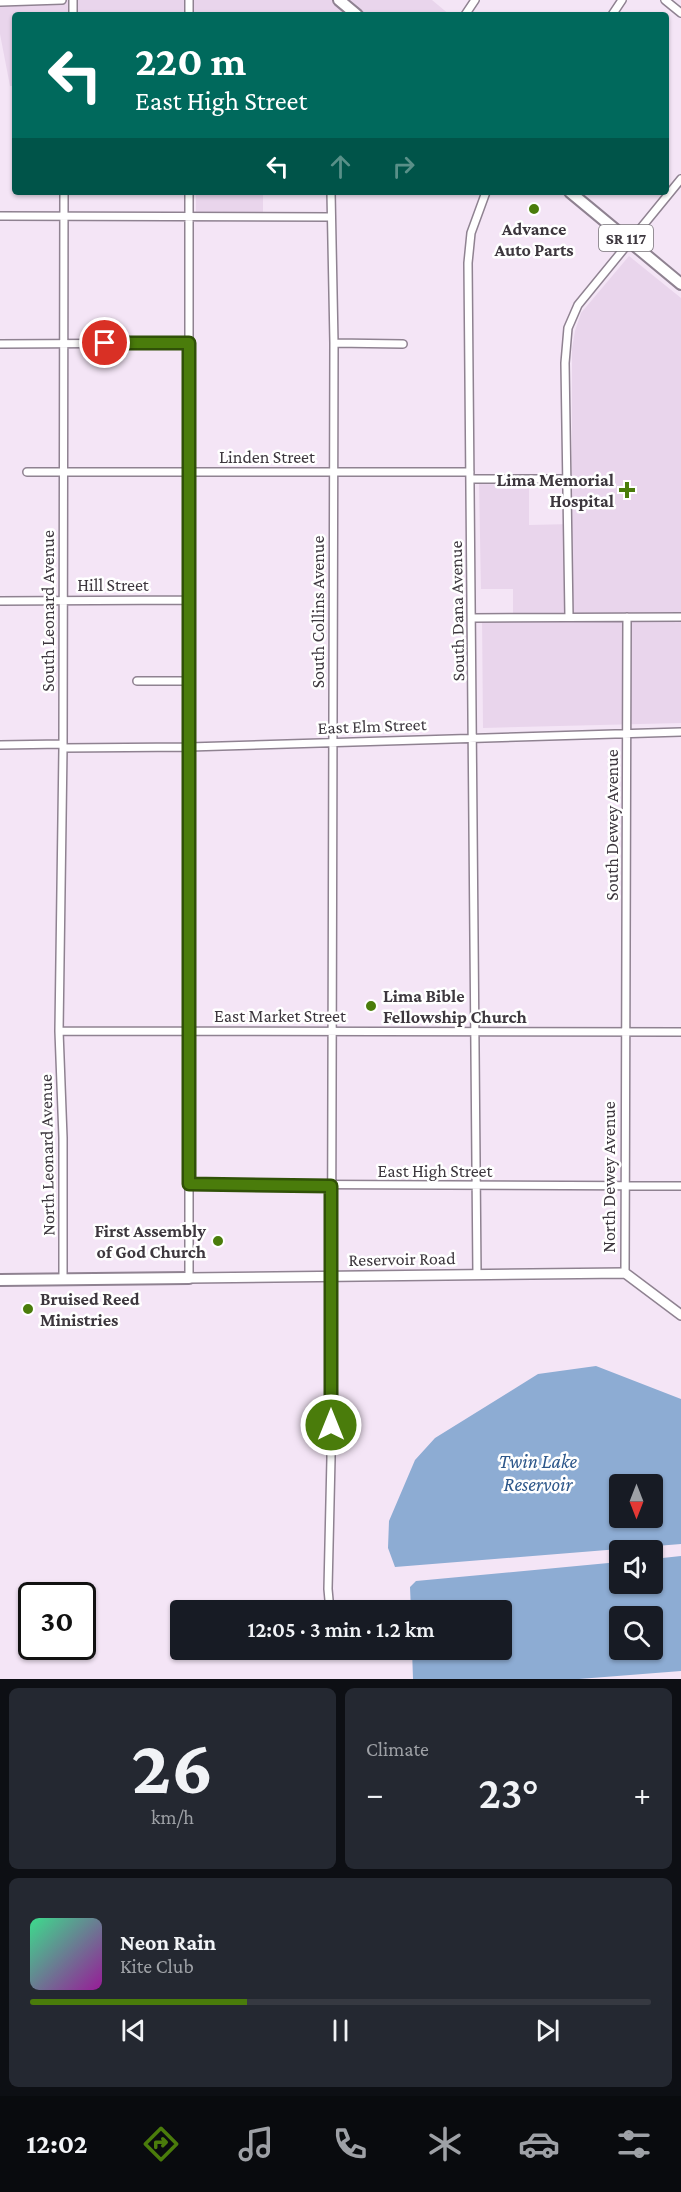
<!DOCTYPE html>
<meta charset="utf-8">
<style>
body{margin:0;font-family:"Crimson Pro",serif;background:#242831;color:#f1f3f6;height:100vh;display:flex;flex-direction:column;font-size:22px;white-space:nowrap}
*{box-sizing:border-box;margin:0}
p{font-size:20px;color:#9ea1a6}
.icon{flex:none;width:33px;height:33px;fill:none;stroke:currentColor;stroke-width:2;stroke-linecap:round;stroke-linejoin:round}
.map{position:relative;height:1679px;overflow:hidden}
.panel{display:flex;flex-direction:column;gap:9px;padding:9px;background:#0d0f14;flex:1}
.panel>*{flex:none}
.top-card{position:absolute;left:12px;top:12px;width:657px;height:183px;border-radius:6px;box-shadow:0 2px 4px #0004;background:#00695c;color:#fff;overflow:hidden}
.needle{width:39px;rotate:180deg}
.controls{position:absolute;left:609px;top:1474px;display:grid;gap:12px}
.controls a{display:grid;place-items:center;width:54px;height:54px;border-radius:6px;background:#171b24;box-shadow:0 2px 4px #0004;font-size:30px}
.speed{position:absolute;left:18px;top:1582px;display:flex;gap:12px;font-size:30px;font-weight:700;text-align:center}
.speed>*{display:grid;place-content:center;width:78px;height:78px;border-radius:50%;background:#171b24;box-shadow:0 2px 4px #0004;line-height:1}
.speed .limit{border:3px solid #111;border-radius:9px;background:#fff;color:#111}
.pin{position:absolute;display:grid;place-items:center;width:51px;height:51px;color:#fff;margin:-26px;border:3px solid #fff;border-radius:50%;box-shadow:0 2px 6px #0007}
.me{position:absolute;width:66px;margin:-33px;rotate:0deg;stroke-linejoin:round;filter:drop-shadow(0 0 4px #0008)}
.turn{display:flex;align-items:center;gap:21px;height:126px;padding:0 24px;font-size:27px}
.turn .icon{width:78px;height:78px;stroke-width:2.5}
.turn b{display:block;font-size:42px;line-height:51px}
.lanes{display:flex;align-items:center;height:57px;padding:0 24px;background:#0003;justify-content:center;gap:30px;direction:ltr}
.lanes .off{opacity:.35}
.big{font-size:45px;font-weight:600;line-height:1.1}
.panel .widget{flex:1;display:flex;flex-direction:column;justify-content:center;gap:9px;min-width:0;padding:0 21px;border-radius:9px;background:#242831}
.panel .dial{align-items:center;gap:0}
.dial b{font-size:78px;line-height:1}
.song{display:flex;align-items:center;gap:18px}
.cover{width:72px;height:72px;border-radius:9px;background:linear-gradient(135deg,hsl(150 70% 55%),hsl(300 70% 35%))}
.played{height:6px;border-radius:3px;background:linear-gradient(90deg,#4a7c0b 35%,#363941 35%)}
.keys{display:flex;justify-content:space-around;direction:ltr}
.heat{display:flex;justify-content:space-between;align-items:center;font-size:33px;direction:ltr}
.panel .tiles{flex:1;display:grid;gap:9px;grid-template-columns:1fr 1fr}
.widget:last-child{grid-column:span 2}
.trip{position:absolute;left:170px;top:1600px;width:342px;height:60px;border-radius:6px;background:#171b24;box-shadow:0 2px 4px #0004;font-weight:600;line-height:60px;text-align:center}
.menu{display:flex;height:96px;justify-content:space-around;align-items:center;background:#090b0e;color:#9ea1a6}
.menu .icon{width:42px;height:42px}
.menu .on{color:#4a7c0b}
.menu b{font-size:27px;color:#f1f3f6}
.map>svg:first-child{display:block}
.built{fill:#e9d5ec}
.water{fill:#8dacd3;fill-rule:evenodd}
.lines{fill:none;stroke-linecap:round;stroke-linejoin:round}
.minor-casing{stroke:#8f8291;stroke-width:10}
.tertiary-casing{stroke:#8f8291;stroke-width:12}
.secondary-casing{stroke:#8f8291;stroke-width:14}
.primary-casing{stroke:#8f8291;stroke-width:14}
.minor{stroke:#fff;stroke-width:7}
.tertiary{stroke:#fff;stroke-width:9}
.secondary{stroke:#fff;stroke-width:10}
.primary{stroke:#fff;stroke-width:10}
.route-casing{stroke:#305107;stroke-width:15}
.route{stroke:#4a7c0b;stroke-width:10}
.poi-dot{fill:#4a7c0b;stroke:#fff;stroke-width:2}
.labels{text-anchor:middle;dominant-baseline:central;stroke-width:5;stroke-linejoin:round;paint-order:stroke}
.shield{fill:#fff;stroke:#777378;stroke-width:1.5}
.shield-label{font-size:16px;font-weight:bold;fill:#3d373e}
.poi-label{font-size:18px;font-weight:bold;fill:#3d373e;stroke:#fff;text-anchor:end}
.street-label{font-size:18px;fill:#3d373e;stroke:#fff}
.water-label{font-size:20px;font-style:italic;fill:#2d578a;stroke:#fff}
</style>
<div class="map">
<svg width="681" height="1679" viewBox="0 0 681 1679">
<rect width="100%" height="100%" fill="#f4e5f6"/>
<!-- built -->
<path class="built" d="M0 0H432L450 15H15V86H10L0 34Z
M196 192H263V220L196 222Z
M629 256 681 298V723L483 728 482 614 513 613V589H481L479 484 529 485V525L572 524V349L575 331 581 313Z"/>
<!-- water -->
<path class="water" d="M596 1366 681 1399V1544L395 1567 388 1548 389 1521 415 1460 435 1438 538 1374ZM620 1485H652V1518H620Z
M681 1556V1671L579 1679H413L412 1650H501V1611H411L410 1587 416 1581 619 1562 620 1584H652L653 1559ZM620 1617H652V1650H620Z"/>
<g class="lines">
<defs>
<path id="minor" d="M189 0V15
M665 0 681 13
M0 2 62 0
M73 15V0
M465 15 475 0
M612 15 622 0
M0 216 331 217
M334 343 403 344
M0 344 189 343
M27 472H470
M470 479H566
M0 601 189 600
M569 617 565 363 568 328 578 305 681 179
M472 618 681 617
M137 681H189
M0 745 63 744
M63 748 189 747 681 732
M59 1031 681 1032
M189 1184 681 1186
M625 1273 627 617
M477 1275 468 263 471 233 486 192
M189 1278V192
M63 1280V1138L59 1031 63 748 64 192
M330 1611 328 1589 331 1458 334 343 331 192"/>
<path id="tertiary" d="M189 1278 625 1273 681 1315"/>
<path id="secondary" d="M0 1280 189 1278"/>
<path id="primary" d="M339 0 357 15
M570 192 681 284"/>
</defs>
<!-- minor casing -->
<use href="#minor" class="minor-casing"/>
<!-- tertiary casing -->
<use href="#tertiary" class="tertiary-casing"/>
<!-- secondary casing -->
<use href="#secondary" class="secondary-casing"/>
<!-- primary casing -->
<use href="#primary" class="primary-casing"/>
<!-- minor -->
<use href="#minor" class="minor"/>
<!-- tertiary -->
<use href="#tertiary" class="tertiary"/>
<!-- secondary -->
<use href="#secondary" class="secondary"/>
<!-- primary -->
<use href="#primary" class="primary"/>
</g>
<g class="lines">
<defs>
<path id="route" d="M105 343H189V1184L331 1186V1425"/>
</defs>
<!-- route casing -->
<use href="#route" class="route-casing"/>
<!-- route -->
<use href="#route" class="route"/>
</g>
<!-- markers -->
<g class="poi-dot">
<circle cx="534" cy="209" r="6"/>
<path d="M624 481h6v6h6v6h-6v6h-6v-6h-6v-6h6z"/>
<circle cx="371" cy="1006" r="6"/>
<circle cx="218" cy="1241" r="6"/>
<circle cx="28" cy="1309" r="6"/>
</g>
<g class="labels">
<!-- shield labels -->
<rect class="shield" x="599" y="225" width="54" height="26" rx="4.5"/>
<g class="shield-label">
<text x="626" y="238">SR 117</text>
</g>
<!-- poi labels -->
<g class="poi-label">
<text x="534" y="229" text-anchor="middle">Advance<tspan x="534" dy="21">Auto Parts</tspan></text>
<text x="614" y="480">Lima Memorial<tspan x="614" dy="21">Hospital</tspan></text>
<text x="383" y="996" text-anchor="start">Lima Bible<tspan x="383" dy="21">Fellowship Church</tspan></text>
<text x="206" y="1231">First Assembly<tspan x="206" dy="21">of God Church</tspan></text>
<text x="40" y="1299" text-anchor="start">Bruised Reed<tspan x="40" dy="21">Ministries</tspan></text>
</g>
<!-- street labels -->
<g class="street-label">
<text x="267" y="457">Linden Street</text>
<text x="113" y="585">Hill Street</text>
<text transform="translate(48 611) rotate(-90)">South Leonard Avenue</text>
<text transform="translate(457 611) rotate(-91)">South Dana Avenue</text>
<text transform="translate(318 612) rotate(-90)">South Collins Avenue</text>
<text transform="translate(372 726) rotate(-2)">East Elm Street</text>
<text transform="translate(612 825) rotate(-90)">South Dewey Avenue</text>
<text x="280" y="1016">East Market Street</text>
<text transform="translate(47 1155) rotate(-91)">North Leonard Avenue</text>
<text x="435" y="1171">East High Street</text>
<text transform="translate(609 1177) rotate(-90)">North Dewey Avenue</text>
<text transform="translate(402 1259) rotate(-1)">Reservoir Road</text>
</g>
<!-- water labels -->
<g class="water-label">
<text x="538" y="1461">Twin Lake<tspan x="538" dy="23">Reservoir</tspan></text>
</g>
</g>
</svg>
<div class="controls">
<a><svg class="needle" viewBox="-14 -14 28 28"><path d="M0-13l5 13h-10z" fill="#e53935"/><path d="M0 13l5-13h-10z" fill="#9ea1a6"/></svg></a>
<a><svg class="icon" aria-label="sound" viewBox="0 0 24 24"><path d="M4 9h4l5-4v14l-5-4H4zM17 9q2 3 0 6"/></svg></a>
<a><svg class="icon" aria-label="search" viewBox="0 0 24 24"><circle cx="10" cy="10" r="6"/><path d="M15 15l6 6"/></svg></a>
</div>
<div class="speed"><div class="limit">30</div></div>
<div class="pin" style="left:105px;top:343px;background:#d93025"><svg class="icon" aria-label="arrive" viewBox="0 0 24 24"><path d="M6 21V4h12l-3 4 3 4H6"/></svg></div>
<svg class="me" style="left:331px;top:1425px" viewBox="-20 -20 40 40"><circle r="17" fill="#4a7c0b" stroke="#fff" stroke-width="3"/><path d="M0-11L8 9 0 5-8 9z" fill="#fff"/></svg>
<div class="trip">12:05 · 3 min · 1.2 km</div>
<div class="top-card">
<div class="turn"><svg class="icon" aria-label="left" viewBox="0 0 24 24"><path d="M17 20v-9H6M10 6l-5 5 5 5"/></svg><div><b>220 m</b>East High Street</div></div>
<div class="lanes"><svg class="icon" aria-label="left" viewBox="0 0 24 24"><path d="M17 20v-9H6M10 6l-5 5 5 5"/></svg><svg class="icon off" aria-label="ahead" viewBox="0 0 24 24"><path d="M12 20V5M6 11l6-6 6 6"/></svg><svg class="icon off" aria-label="right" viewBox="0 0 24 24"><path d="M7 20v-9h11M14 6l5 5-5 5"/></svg></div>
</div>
</div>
<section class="panel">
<div class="tiles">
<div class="widget dial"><b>26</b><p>km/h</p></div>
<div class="widget"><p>Climate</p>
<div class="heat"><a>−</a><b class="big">23°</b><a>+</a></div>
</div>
<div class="widget">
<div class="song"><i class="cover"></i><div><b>Neon Rain</b><p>Kite Club</p></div></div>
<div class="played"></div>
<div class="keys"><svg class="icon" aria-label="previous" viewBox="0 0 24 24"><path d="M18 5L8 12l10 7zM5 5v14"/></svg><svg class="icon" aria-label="pause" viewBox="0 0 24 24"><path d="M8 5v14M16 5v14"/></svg><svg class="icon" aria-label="next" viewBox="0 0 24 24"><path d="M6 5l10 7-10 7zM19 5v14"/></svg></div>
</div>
</div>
</section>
<nav class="menu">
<b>12:02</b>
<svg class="icon on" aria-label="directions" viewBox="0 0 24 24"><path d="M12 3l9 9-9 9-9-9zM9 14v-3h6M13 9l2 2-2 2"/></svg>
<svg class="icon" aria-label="music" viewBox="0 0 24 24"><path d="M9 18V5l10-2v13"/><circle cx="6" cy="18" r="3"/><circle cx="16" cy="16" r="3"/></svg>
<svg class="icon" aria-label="phone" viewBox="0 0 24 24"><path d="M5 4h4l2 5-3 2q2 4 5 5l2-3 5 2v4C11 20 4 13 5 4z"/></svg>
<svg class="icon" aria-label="climate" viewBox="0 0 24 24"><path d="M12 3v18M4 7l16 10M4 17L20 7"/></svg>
<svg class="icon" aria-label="car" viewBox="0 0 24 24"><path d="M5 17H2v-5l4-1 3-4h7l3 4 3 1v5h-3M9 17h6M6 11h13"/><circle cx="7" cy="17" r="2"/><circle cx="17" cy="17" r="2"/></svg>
<svg class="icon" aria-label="filters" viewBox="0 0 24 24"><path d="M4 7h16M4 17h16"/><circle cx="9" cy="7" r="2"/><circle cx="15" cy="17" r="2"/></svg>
</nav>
